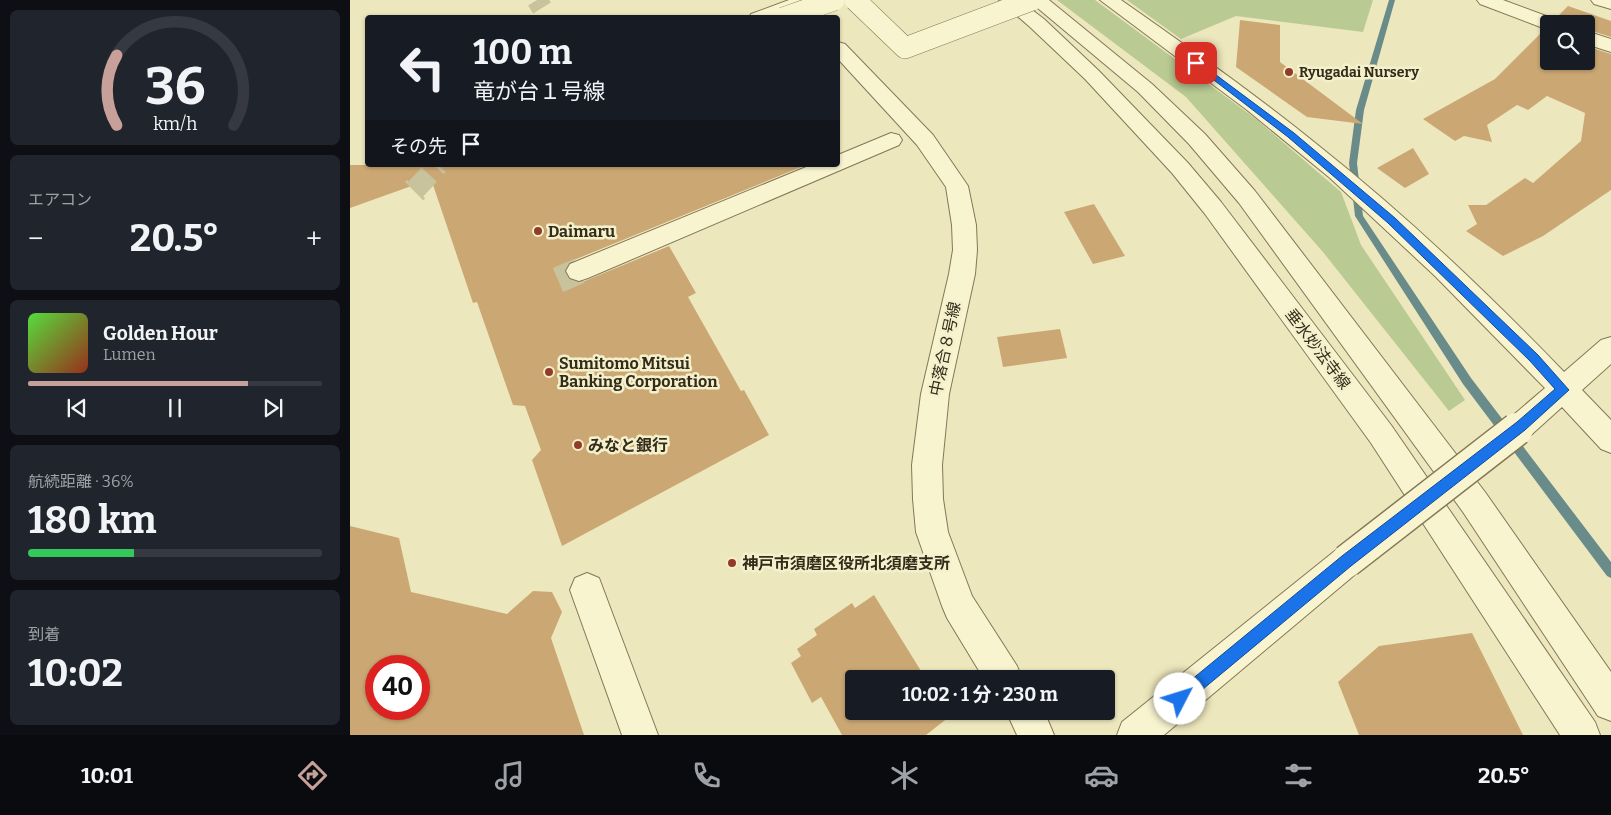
<!DOCTYPE html>
<html lang="ja">
<meta charset="utf-8">
<style>
body{margin:0;font-family:Bitter,"Noto Sans JP",serif;background:#20242c;color:#f1f3f6;height:100vh;display:flex;flex-direction:column;font-size:19px;white-space:nowrap}
*{box-sizing:border-box;margin:0}
p{font-size:16px;color:#9ea1a6}
.icon{flex:none;width:28px;height:28px;fill:none;stroke:currentColor;stroke-width:2;stroke-linecap:round;stroke-linejoin:round}
.map{position:relative;flex:1;overflow:hidden}
.sheet{display:flex;flex-direction:column;gap:10px;padding:10px;background:#0d0f14;width:350px}
.sheet>*{flex:none}
.banner{position:absolute;left:15px;top:15px;width:475px;height:152px;border-radius:5px;box-shadow:0 1px 4px #0004;background:#171b24;color:#f1f3f6;overflow:hidden}
.tools{position:absolute;left:1190px;top:15px;display:grid;gap:10px}
.tools a{display:grid;place-items:center;width:55px;height:55px;border-radius:5px;background:#171b24;box-shadow:0 1px 4px #0004;font-size:25px}
.speed{position:absolute;left:15px;top:655px;display:flex;gap:10px;font-size:25px;font-weight:700;text-align:center}
.speed>*{display:grid;place-content:center;width:65px;height:65px;border-radius:50%;background:#171b24;box-shadow:0 1px 4px #0004;line-height:1}
.speed .limit{border:8px solid #d22;background:#fff;color:#111}
.pin{position:absolute;display:grid;place-items:center;width:42px;height:42px;color:#fff;margin:-21px;border-radius:10px;box-shadow:0 2px 8px #0006}
.me{position:absolute;width:55px;margin:-28px;rotate:50deg;stroke-linejoin:round;filter:drop-shadow(0 0 4px #0008)}
.turn{display:flex;align-items:center;gap:18px;height:105px;padding:0 25px;font-size:22px}
.turn .icon{width:65px;height:65px;stroke-width:2.5}
.turn b{display:block;font-size:35px;line-height:42px}
.then{display:flex;align-items:center;height:48px;padding:0 25px;background:#0003;gap:10px;font-size:19px}
.big{font-size:38px;font-weight:700;line-height:1.1}
.sheet .card{flex:1;display:flex;flex-direction:column;justify-content:center;gap:8px;min-width:0;padding:0 18px;border-radius:8px;background:#20242c}
.sheet .dial{align-items:center;gap:0}
.dial svg{height:130px;overflow:visible;fill:none;stroke:#363941;stroke-width:7;stroke-linecap:round;text-anchor:middle}
.dial text{fill:#f1f3f6;stroke:none}
.song{display:flex;align-items:center;gap:15px}
.cover{width:60px;height:60px;border-radius:8px;background:linear-gradient(135deg,hsl(110 70% 55%),hsl(10 70% 35%))}
.played{height:5px;border-radius:2px;background:linear-gradient(90deg,#c6a099 75%,#363941 75%)}
.keys{display:flex;justify-content:space-around;direction:ltr}
.heat{display:flex;justify-content:space-between;align-items:center;font-size:28px;direction:ltr}
.charge{height:8px;border-radius:4px;background:linear-gradient(90deg,#34c759 36%,#363941 0)}
.trip{position:absolute;left:495px;top:670px;width:270px;height:50px;border-radius:5px;background:#171b24;box-shadow:0 1px 4px #0004;font-weight:700;line-height:50px;text-align:center}
.menu{display:flex;height:80px;justify-content:space-around;align-items:center;background:#090b0e;color:#9ea1a6}
.menu .icon{width:35px;height:35px}
.menu .active{color:#c6a099}
.menu b{font-size:22px;color:#f1f3f6}
main{display:flex;flex:1;min-height:0}
.map>svg:first-child{display:block}
.green{fill:#b9ca92}
.lines{fill:none;stroke-linecap:round;stroke-linejoin:round}
.stream{fill:#698b89;fill-rule:evenodd}
.building{fill:#cba873;fill-rule:evenodd}
.minor-tunnel-far1{stroke:#c8c29d;stroke-width:21;stroke-dasharray:21 10;stroke-linecap:butt}
.minor-tunnel{stroke:#c8c29d;stroke-width:26;stroke-dasharray:26 13;stroke-linecap:butt}
.minor-casing{stroke:#847757;stroke-width:2}
.minor{fill:#f8f4d0;fill-rule:evenodd}
.minor-bridge-far2-casing{stroke:#847757;stroke-width:22;stroke-linecap:butt}
.minor-bridge-far1-casing{stroke:#847757;stroke-width:28;stroke-linecap:butt}
.minor-bridge-casing{stroke:#847757;stroke-width:35;stroke-linecap:butt}
.minor-bridge-far2{stroke:#f8f4d0;stroke-width:21}
.minor-bridge-far1{stroke:#f8f4d0;stroke-width:26}
.minor-bridge{stroke:#f8f4d0;stroke-width:32}
.route{fill:#1a73e8;stroke:#114b97}
.poi-dot{fill:#923b27;stroke:#f4f0cc;stroke-width:2}
.labels{text-anchor:middle;dominant-baseline:central;stroke-width:5;stroke-linejoin:round;paint-order:stroke}
.far-poi-label{font-size:14px;font-weight:bold;fill:#342c1b;stroke:#f4f0cc;text-anchor:start}
.poi-label{font-size:16px;font-weight:bold;fill:#342c1b;stroke:#f4f0cc;text-anchor:start}
.street-label{font-size:16px;fill:#342c1b;stroke:#f4f0cc}
</style>
<main>
<section class="sheet">
<div class="card dial"><svg viewBox="0 0 100 80">
<path d="M14 69A42 42 0 1 1 86 69"/>
<path d="M14 69A42 42 0 0 1 14 26" stroke="#c6a099"/>
<text x="50" y="56" font-size="32" font-weight="700">36</text>
<text x="50" y="72" font-size="11">km/h</text>
</svg></div>
<div class="card"><p>エアコン</p>
<div class="heat"><a>−</a><b class="big">20.5°</b><a>+</a></div>
</div>
<div class="card">
<div class="song"><i class="cover"></i><div><b>Golden Hour</b><p>Lumen</p></div></div>
<div class="played"></div>
<div class="keys"><svg class="icon" aria-label="previous" viewBox="0 0 24 24"><path d="M18 5L8 12l10 7zM5 5v14"/></svg><svg class="icon" aria-label="pause" viewBox="0 0 24 24"><path d="M8 5v14M16 5v14"/></svg><svg class="icon" aria-label="next" viewBox="0 0 24 24"><path d="M6 5l10 7-10 7zM19 5v14"/></svg></div>
</div>
<div class="card"><p>航続距離 · 36%</p><b class="big">180 km</b><div class="charge"></div></div>
<div class="card"><p>到着</p><b class="big">10:02</b></div>
</section>
<div class="map">
<svg width="1261" height="735" viewBox="0 0 1261 735">
<rect width="100%" height="100%" fill="#ede7bd"/>
<!-- green -->
<path class="green" d="M707 0H745L906 119 991 192 1011 245 1115 400 1099 411 973 252 836 97Z
M777 0H1023L1013 32 886 16 831 39Z"/>
<g class="lines">
<!-- stream -->
<path class="stream" d="M1039 0H1045L1014 110 1007 163 1013 216 1121 378 1261 562V578L1257 576 1113 384 1005 216 999 163 1006 110Z"/>
</g>
<!-- building -->
<path class="building" d="M1218 6 1261 21V37L1236 29V24H1211L1206 18Z
M890 20 930 25V62L1013 124 957 117 886 67Z
M1194 30 1199 31V61H1236V46L1261 54V190L1193 236 1153 256 1116 231 1127 224 1118 205H1136L1175 178 1183 183 1231 141 1235 113 1197 96 1178 110 1167 105 1137 125 1142 142 1114 136 1105 141 1073 119 1145 79Z
M1063 148 1079 174 1055 188 1027 168Z
M0 165H456L219 262 214 270 218 279 230 283 319 246 346 293 338 297 391 391 394 390 419 435 212 546 182 460 191 450 175 406 163 405 127 302 123 303 81 179 0 208Z
M744 204 760 231 775 256 743 264 714 212Z
M710 329 717 358 653 367 647 337Z
M0 526 49 538 61 592 157 614 183 591 202 592 212 612 201 638 234 735H0ZM26 666H69V709H26Z
M524 595 576 679H504V711H596L599 717 576 735H492L471 697 462 703 441 663 451 656 447 649 467 635 464 629 502 603 505 608Z
M1122 633 1173 735H1009L988 682 1029 646Z"/>
<g class="lines">
<!-- minor-tunnel-far1 -->
<path class="minor-tunnel-far1" d="M187 0 192 8
M65 190 88 165"/>
<!-- minor-tunnel -->
<path class="minor-tunnel" d="M64 191 66 189
M208 280 229 271"/>
<defs>
<path id="minor" d="M439 0H451L454 4C444 18 415 18 399 18L401 14Z
M649 0H669L694 19 749 71 838 163 871 202 1041 425 1245 722 1250 735H1210L1021 443 855 214 822 173 735 79 680 27Z
M678 0H699L802 84 855 134 905 191 1135 492 1261 672V721L1248 716 1113 512 889 203 839 144 788 92Z
M750 0H771C838 47 905 94 969 146 1056 215 1137 292 1214 372L1251 340 1261 337V364L1232 390 1261 420V453L1251 449 1212 407 1181 435 1171 439 1161 435 1157 426 1161 417 1195 388 1186 379 1085 276 980 178 897 110Z
M1127 0H1153L1207 20 1209 24H1199V29L1193 28 1130 4Z
M1241 0H1261V9L1244 4Z
M1236 31 1261 39V52L1236 44Z
M488 42 495 44 583 135 618 186 626 225 627 250 625 274 599 394 592 465 593 499 598 532 622 596 667 666 672 679H634L597 618 592 606 566 532 563 499 562 465 571 394 599 274 603 250 602 225 596 187 567 145 488 59Z
M541 133 549 135 552 140 549 145 238 278 229 281 220 278 216 271 220 264 461 165H488V155Z
M997 545 1008 550 1013 561 1008 572 814 735H767L772 722 986 550Z
M237 573 249 578 308 735H272L220 590 225 578Z
M656 711H694L704 735H667Z"/>
</defs>
<!-- minor casing -->
<use href="#minor" class="minor-casing"/>
<!-- minor -->
<use href="#minor" class="minor"/>
<defs>
<path id="minor-bridge-far2" d="M505 0 555 48 682 0
M433 18 484 0"/>
<path id="minor-bridge-far1" d="M1165 431 1171 426"/>
<path id="minor-bridge" d="M997 561 1167 429"/>
</defs>
<!-- minor-bridge-far2 casing -->
<use href="#minor-bridge-far2" class="minor-bridge-far2-casing"/>
<!-- minor-bridge-far1 casing -->
<use href="#minor-bridge-far1" class="minor-bridge-far1-casing"/>
<!-- minor-bridge casing -->
<use href="#minor-bridge" class="minor-bridge-casing"/>
<!-- minor-bridge-far2 -->
<use href="#minor-bridge-far2" class="minor-bridge-far2"/>
<!-- minor-bridge-far1 -->
<use href="#minor-bridge-far1" class="minor-bridge-far1"/>
<!-- minor-bridge -->
<use href="#minor-bridge" class="minor-bridge"/>
</g>
<!-- route -->
<path class="route" d="M846 60 944 133 1045 218 1188 355 1219 390 1175 430 1001 566 835 704 830 707 824 704 822 699 824 694 992 556 1167 422 1205 389 1180 361 1038 223 938 137 843 64 842 63Z"/>
<!-- markers -->
<g class="poi-dot">
<circle cx="939" cy="72" r="5"/>
<circle cx="188" cy="231" r="5"/>
<circle cx="199" cy="372" r="5"/>
<circle cx="228" cy="445" r="5"/>
<circle cx="382" cy="563" r="5"/>
</g>
<g class="labels">
<!-- far-poi labels -->
<g class="far-poi-label">
<text x="949" y="72">Ryugadai Nursery</text>
</g>
<!-- poi labels -->
<g class="poi-label">
<text x="198" y="231">Daimaru</text>
<text x="209" y="363">Sumitomo Mitsui<tspan x="209" dy="18">Banking Corporation</tspan></text>
<text x="238" y="445">みなと銀行</text>
<text x="392" y="563">神戸市須磨区役所北須磨支所</text>
</g>
<!-- street labels -->
<g class="street-label">
<text transform="translate(595 349) rotate(-78)">中落合８号線</text>
<text transform="translate(968 349) rotate(53)">垂水妙法寺線</text>
</g>
</g>
</svg>
<div class="tools">
<a><svg class="icon" aria-label="search" viewBox="0 0 24 24"><circle cx="10" cy="10" r="6"/><path d="M15 15l6 6"/></svg></a>
</div>
<div class="speed"><div class="limit">40</div></div>
<div class="pin" style="left:846px;top:63px;background:#d93025"><svg class="icon" aria-label="arrive" viewBox="0 0 24 24"><path d="M6 21V4h12l-3 4 3 4H6"/></svg></div>
<svg class="me" style="left:830px;top:699px" viewBox="-20 -20 40 40"><circle r="19" fill="#fff"/><path d="M0-13L10 11 0 6-10 11z" fill="#1a73e8"/></svg>
<div class="trip">10:02 · 1 分 · 230 m</div>
<div class="banner">
<div class="turn"><svg class="icon" aria-label="left" viewBox="0 0 24 24"><path d="M17 20v-9H6M10 6l-5 5 5 5"/></svg><div><b>100 m</b>竜が台１号線</div></div>
<div class="then">その先<svg class="icon" aria-label="arrive" viewBox="0 0 24 24"><path d="M6 21V4h12l-3 4 3 4H6"/></svg></div>
</div>
</div>
</main>
<nav class="menu">
<b>10:01</b>
<svg class="icon active" aria-label="directions" viewBox="0 0 24 24"><path d="M12 3l9 9-9 9-9-9zM9 14v-3h6M13 9l2 2-2 2"/></svg>
<svg class="icon" aria-label="music" viewBox="0 0 24 24"><path d="M9 18V5l10-2v13"/><circle cx="6" cy="18" r="3"/><circle cx="16" cy="16" r="3"/></svg>
<svg class="icon" aria-label="phone" viewBox="0 0 24 24"><path d="M5 4h4l2 5-3 2q2 4 5 5l2-3 5 2v4C11 20 4 13 5 4z"/></svg>
<svg class="icon" aria-label="climate" viewBox="0 0 24 24"><path d="M12 3v18M4 7l16 10M4 17L20 7"/></svg>
<svg class="icon" aria-label="car" viewBox="0 0 24 24"><path d="M5 17H2v-5l4-1 3-4h7l3 4 3 1v5h-3M9 17h6M6 11h13"/><circle cx="7" cy="17" r="2"/><circle cx="17" cy="17" r="2"/></svg>
<svg class="icon" aria-label="filters" viewBox="0 0 24 24"><path d="M4 7h16M4 17h16"/><circle cx="9" cy="7" r="2"/><circle cx="15" cy="17" r="2"/></svg>
<b>20.5°</b>
</nav>
